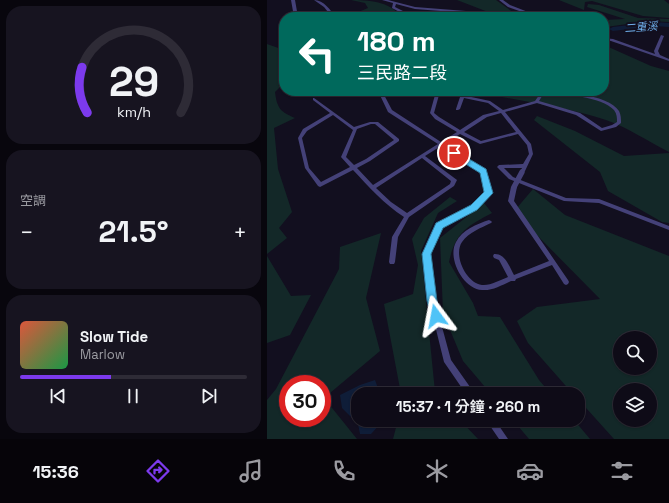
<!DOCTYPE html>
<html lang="zh-TW">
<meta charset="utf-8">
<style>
body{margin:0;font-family:"Space Grotesk","Noto Sans TC",sans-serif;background:#171420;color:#f1f3f6;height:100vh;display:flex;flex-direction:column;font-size:15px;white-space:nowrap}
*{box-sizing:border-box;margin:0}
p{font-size:13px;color:#9b9ba1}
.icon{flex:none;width:22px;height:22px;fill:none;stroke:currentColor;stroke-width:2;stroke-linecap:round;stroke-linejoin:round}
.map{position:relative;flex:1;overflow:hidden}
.panel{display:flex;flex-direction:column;gap:6px;padding:6px;background:#08060d;width:267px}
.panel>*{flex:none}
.guide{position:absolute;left:12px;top:12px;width:330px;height:84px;border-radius:16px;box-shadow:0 1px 3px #0004,0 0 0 1px #2e2b36;background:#00695c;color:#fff;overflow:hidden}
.fabs{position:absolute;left:346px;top:331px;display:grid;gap:8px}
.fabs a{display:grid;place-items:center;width:44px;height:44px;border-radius:50%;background:#0e0b17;box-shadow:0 1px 3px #0004,0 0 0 1px #2e2b36;font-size:20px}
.speed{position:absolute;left:12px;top:375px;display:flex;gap:8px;font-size:20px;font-weight:700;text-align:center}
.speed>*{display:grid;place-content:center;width:52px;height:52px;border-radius:50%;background:#0e0b17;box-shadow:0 1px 3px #0004,0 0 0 1px #2e2b36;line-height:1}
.speed .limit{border:6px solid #d22;background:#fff;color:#111}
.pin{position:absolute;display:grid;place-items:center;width:34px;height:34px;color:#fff;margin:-17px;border:2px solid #fff;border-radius:50%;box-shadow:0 1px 4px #0007}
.me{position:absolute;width:44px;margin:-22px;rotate:347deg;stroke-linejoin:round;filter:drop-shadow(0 0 3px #0008)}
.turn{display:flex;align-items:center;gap:14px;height:84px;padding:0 12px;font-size:18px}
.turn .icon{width:52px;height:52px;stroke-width:2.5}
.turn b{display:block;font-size:28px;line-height:34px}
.big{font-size:30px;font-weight:600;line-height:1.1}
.panel .card{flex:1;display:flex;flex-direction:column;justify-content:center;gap:6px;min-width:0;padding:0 14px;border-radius:16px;background:#171420}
.panel .dial{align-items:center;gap:0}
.dial svg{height:104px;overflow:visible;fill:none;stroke:#2e2b36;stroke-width:7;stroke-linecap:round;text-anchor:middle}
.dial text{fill:#f1f3f6;stroke:none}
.song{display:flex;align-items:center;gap:12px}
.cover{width:48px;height:48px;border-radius:6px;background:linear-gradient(135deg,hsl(10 70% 55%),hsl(140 70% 35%))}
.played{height:4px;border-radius:2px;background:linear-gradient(90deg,#7c3aed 40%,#2e2b36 40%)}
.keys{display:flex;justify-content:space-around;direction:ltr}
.heat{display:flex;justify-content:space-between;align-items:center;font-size:22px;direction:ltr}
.trip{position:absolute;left:84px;top:387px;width:234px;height:40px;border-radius:16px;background:#0e0b17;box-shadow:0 1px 3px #0004,0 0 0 1px #2e2b36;font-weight:600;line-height:40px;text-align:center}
.dock{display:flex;height:64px;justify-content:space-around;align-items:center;background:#060409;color:#9b9ba1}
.dock .icon{width:28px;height:28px}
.dock .on{color:#7c3aed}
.dock b{font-size:18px;color:#f1f3f6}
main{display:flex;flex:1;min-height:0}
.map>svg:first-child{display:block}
.green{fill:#132828;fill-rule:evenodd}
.water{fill:#0f1d38}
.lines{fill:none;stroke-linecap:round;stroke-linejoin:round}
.river{fill:#0f1d38;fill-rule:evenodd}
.minor{fill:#444178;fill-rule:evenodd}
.minor-bridge{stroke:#444178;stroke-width:5.5}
.route{fill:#4fc3f7;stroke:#337fa1}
.labels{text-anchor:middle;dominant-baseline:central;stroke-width:4;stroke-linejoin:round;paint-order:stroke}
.far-water-label{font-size:11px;font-style:italic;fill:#6fafec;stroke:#120f1f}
</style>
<main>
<section class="panel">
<div class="card dial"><svg viewBox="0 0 100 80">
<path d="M14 69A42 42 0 1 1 86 69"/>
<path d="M14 69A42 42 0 0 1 10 34" stroke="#7c3aed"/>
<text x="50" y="56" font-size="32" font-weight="700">29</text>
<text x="50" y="72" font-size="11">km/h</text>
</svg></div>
<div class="card"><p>空調</p>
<div class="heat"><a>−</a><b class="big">21.5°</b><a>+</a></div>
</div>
<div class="card">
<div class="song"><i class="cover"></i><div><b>Slow Tide</b><p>Marlow</p></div></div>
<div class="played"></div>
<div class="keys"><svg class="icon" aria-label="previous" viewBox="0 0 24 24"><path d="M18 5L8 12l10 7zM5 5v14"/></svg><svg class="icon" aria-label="pause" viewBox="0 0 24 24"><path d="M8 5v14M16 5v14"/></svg><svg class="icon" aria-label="next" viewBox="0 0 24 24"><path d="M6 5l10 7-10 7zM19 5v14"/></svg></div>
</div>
</section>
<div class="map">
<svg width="402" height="439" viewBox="0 0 402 439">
<rect width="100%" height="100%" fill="#120f1f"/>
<!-- green -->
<path class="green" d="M84 0C101 0 123 1 134 17H87L84 15 101 8 98 3Z
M190 0H229L247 13 257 17H234Z
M292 0H397L402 4V18L376 16 325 1 318 2 317 10Z
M321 4 332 5 371 18 402 19V22L381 21 339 27 337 34V20L358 19 320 7Z
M0 44 17 50V87H13L8 92C10 109 14 112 28 118L7 128 11 169 25 212 12 228 20 238 0 254Z
M337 45 384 66 402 71V152C382 142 360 127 339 120 296 106 250 101 206 91H238L273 97 301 91H337Z
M270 116 308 131 357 156 402 153V223L395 222 341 191 333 172 267 120Z
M266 189 298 215 402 256V439H347L311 399V394H306L261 343 250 321 270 307 333 299 258 223 249 209ZM353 338H383V368H353ZM353 390H383V420H353Z
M183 197 190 201 171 213 154 251 168 392 170 394H134L117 304 146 294 151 265 145 239 157 218Z
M217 203 225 213C200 226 188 233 182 262L206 303 211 316 233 317 272 380 284 394H224L196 361 176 313 173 238Z
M114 233 99 298 113 351 57 398 90 439H0V400L9 389 72 269 73 247ZM21 384H55V418H21Z
M0 256 24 296 44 295 23 335 0 343Z
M131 420H193L211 439H126Z
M246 420H307L323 439H262Z"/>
<!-- water -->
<path class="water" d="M108 380 113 394H91V420H113V424L104 434H93L91 424 75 408 73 395 93 385Z"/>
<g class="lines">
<!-- river -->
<path class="river" d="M387 22 402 23V27L387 26 346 31 342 29 346 27Z"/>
<!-- minor -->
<path class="minor" d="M24 0H28L31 17H27Z
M47 0C57 0 63 10 69 17H65L57 7Z
M115 0H121L148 7 199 11 201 12 199 13 148 9 129 4 128 7 140 13 153 17C142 17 134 13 125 8L126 3Z
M232 0H236L243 5 274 17H269L241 7Z
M394 35 397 36 391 51 393 55 402 59V61L344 41 337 40V38L346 39 388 54 387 51Z
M111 91H115L125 110 174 142 190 132 168 119 163 113 168 95 138 92 136 91H152L195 95 223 101 236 110 268 101 275 91C293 91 341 94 352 111 354 115 354 119 354 123L349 127 334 131 309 115 270 103 238 112 264 144 266 154 258 171H254V170L255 168H237L246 177 299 198 332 199 402 226V230L332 203 297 201 242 179 230 167 232 165 256 164 262 154 260 145 251 134 213 144 193 134 177 144 218 170 224 193 209 208 174 227 162 254 168 301 184 360 208 394H199L177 362 162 301 156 254 170 224 205 206 218 193 214 172 174 146 158 156 190 180 187 186 142 217 131 237 128 262 127 264H123L122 262 125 237 137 217C117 204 102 187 86 170L53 187 51 186 38 168 31 138 36 129 63 113 46 100V98H47L87 127 103 122H111L132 139V141L103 161 90 168 106 185 171 144 121 112ZM277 93C295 93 335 97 347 110 350 114 350 118 350 122L345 125 335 128 313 113 272 101ZM172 95 193 97 189 109V110H191L193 109 197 98 221 103 232 111 216 115 193 130 172 117 167 113ZM234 113 249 132 214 141 197 132 220 117ZM66 115 86 130 74 157 83 167 54 182 42 168 35 138 40 131ZM104 124H108L127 140 99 159 87 165 79 157 90 129ZM155 158 184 181 183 184 140 213 124 202 109 188Z
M247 185 250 187 247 201 301 280 302 282 301 284 299 285 297 284 285 265 249 279 248 281H244C235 285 225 291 215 290 196 289 180 258 189 242 195 230 210 224 222 220L224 221 225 222 224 223C214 228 202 232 195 242 186 255 199 283 215 285 223 286 233 280 241 277L232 260 227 258 226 256 227 254C238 253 242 266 247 275L282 261 241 201 244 187Z
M219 420H228L241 439H232Z"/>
<!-- minor-bridge -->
<path class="minor-bridge" d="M247 187 255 172"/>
</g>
<!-- route -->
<path class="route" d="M187 150 219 169 226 193 210 210 176 228 164 254 170 301 175 316 173 320 169 321 165 320 160 301 155 254 169 223 204 205 217 192 213 173 184 155 183 153Z"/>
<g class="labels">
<!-- far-water labels -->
<g class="far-water-label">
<text transform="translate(374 27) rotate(-4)">二重溪</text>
</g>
</g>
</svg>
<div class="fabs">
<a><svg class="icon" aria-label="search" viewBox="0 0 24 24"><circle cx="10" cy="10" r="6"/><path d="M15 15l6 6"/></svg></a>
<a><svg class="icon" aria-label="layers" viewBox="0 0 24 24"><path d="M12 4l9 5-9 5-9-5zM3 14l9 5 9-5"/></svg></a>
</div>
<div class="speed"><div class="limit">30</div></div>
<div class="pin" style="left:187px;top:153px;background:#d93025"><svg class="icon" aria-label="arrive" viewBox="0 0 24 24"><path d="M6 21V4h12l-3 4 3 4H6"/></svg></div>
<svg class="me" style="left:169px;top:316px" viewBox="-20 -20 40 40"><path d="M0-17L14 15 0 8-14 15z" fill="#4fc3f7" stroke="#fff" stroke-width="4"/></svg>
<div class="trip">15:37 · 1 分鐘 · 260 m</div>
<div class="guide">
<div class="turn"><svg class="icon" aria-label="left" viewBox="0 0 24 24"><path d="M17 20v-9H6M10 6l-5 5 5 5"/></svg><div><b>180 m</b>三民路二段</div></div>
</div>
</div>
</main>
<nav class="dock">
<b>15:36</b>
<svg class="icon on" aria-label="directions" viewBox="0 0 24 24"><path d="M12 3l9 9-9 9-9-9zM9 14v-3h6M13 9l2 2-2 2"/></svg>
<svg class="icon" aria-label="music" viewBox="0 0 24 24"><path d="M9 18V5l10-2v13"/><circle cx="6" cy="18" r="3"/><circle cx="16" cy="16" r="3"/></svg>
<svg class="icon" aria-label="phone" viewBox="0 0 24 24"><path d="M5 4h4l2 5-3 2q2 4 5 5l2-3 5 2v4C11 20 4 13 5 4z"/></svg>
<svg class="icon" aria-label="climate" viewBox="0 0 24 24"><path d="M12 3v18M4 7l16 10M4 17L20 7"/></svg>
<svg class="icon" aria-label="car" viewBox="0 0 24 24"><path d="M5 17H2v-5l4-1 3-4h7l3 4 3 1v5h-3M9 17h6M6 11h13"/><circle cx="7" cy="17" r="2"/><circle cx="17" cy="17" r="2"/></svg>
<svg class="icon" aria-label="filters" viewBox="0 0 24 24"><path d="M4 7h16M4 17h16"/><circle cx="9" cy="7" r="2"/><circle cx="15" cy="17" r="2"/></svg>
</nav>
